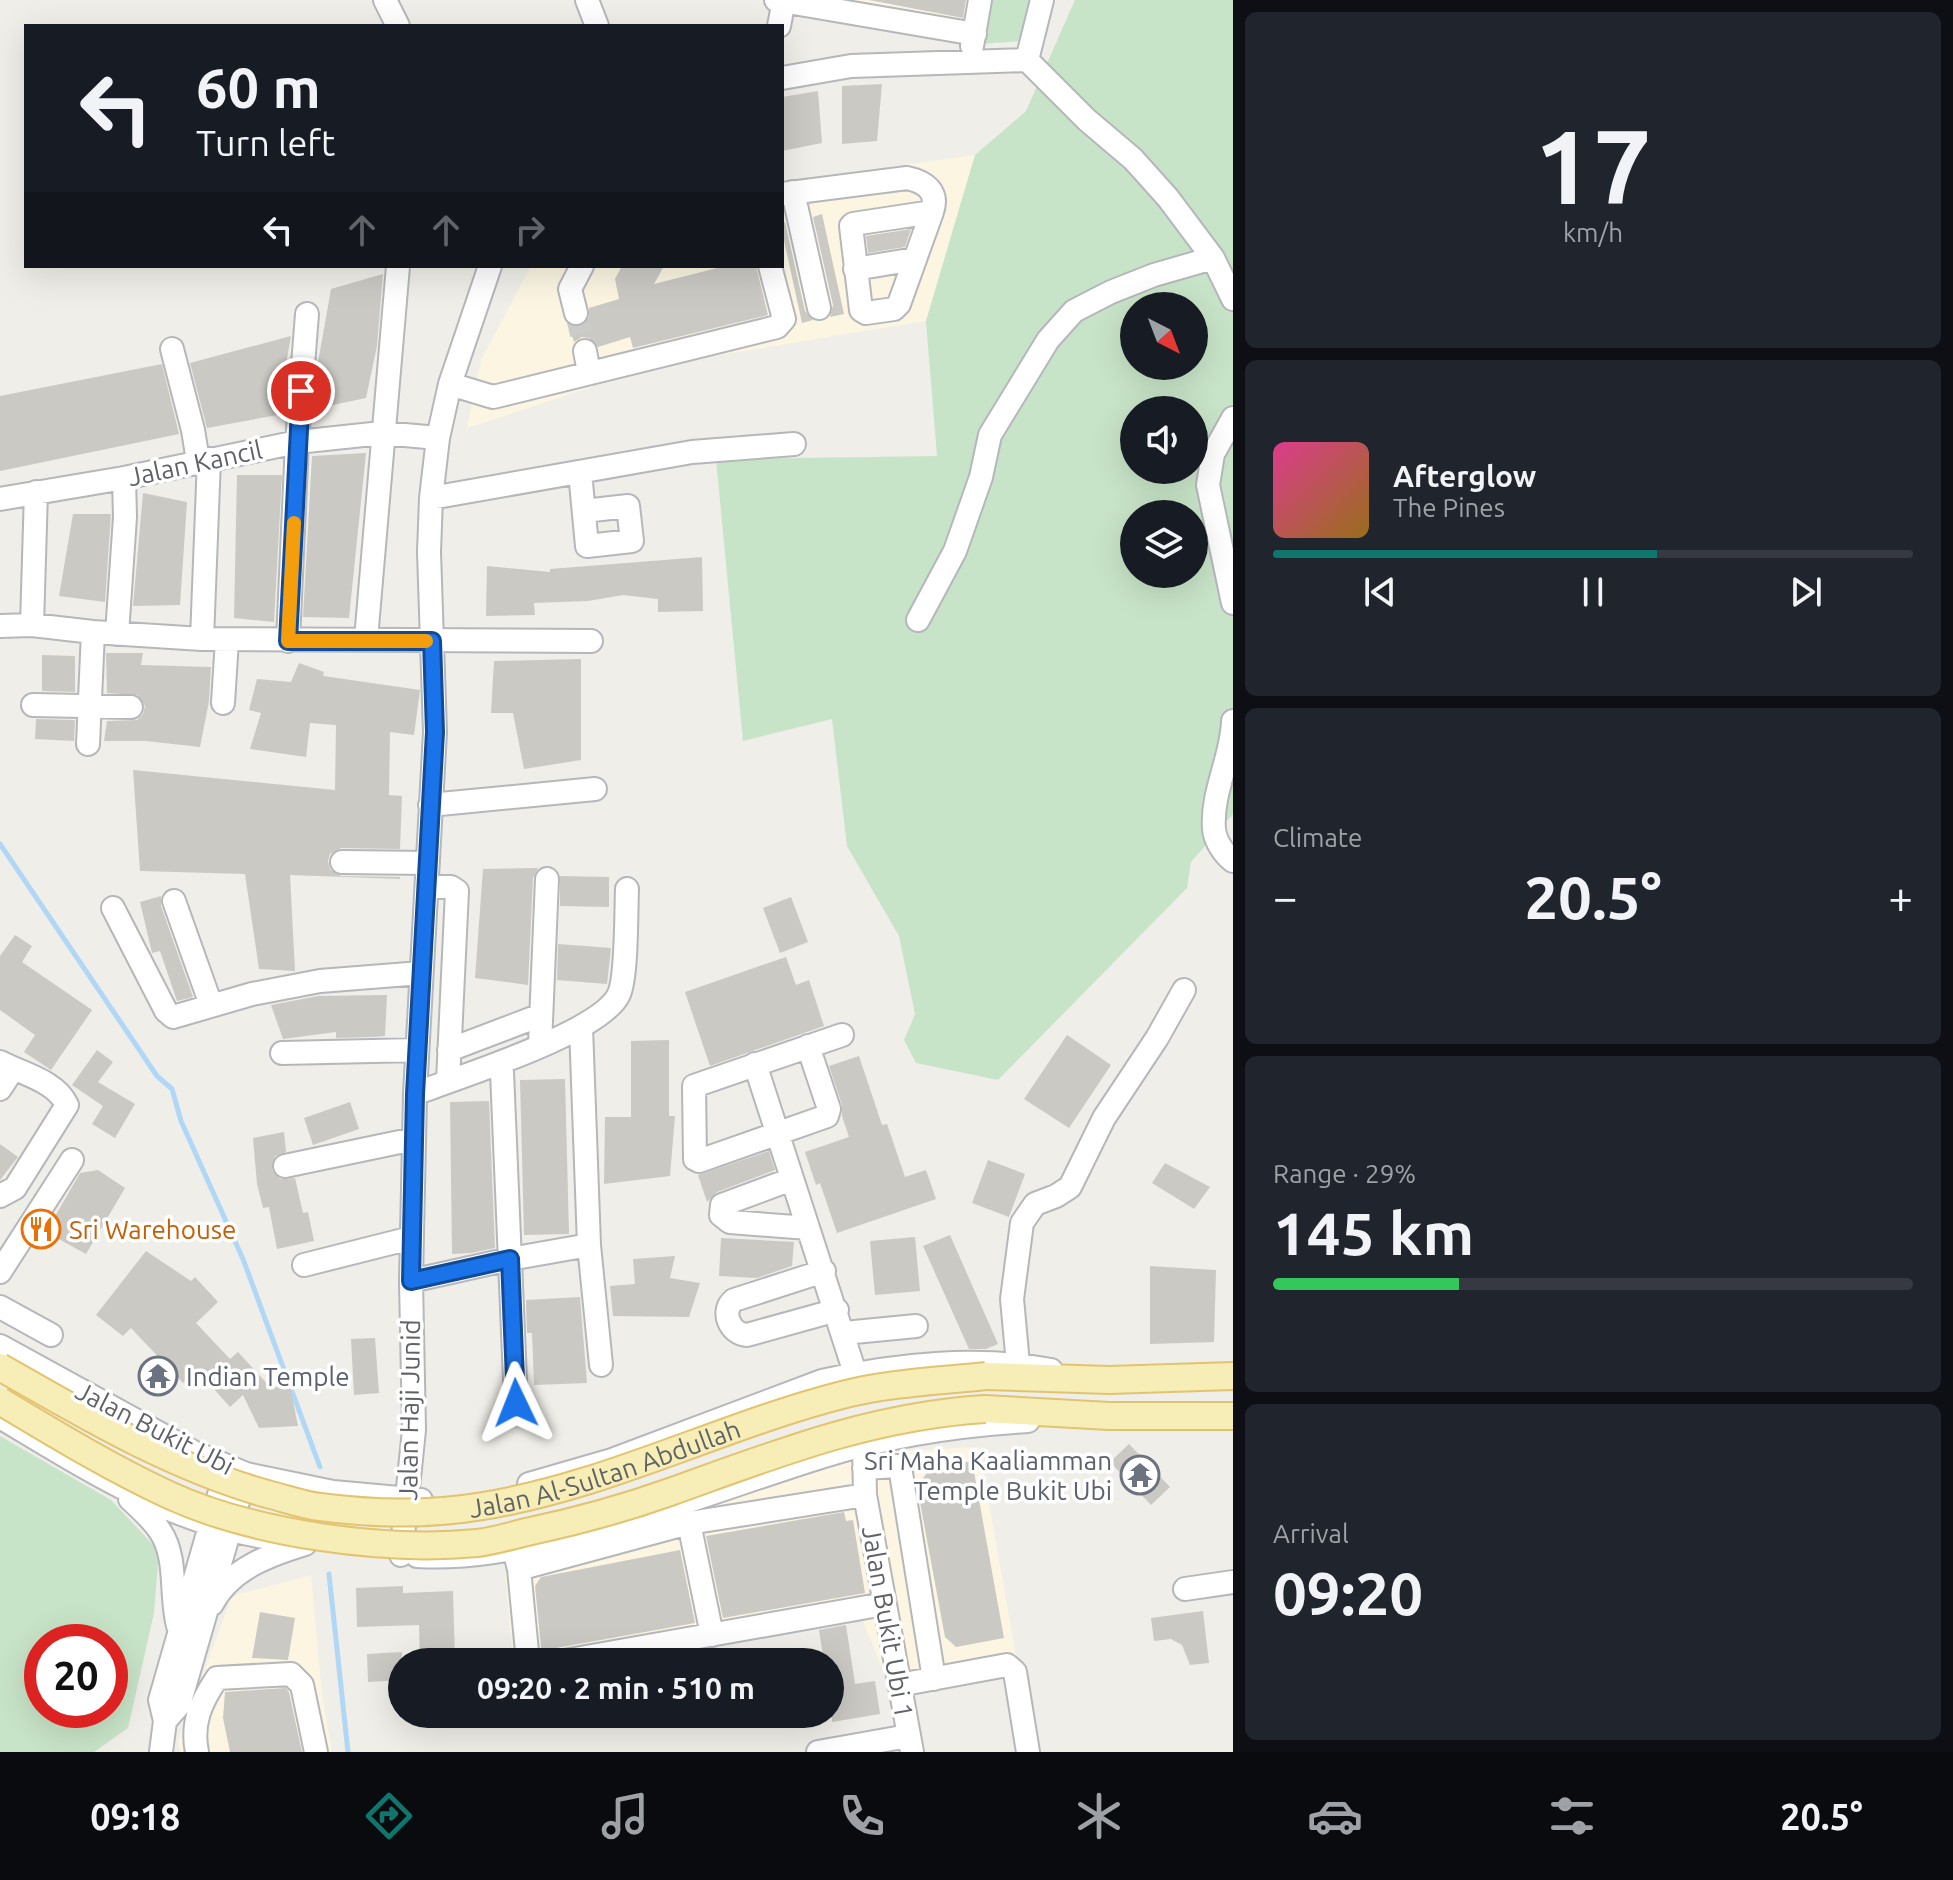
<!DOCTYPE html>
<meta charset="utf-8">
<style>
body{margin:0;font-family:Ubuntu,sans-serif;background:#20242c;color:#f1f3f6;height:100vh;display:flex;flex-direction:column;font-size:30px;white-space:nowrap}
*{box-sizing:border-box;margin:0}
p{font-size:26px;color:#9ea1a6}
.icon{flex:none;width:44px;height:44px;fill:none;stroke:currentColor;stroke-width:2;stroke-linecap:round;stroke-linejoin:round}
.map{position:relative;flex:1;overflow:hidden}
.drawer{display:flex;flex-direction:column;gap:12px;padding:12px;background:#0d0f14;width:720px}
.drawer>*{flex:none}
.banner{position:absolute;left:24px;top:24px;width:760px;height:244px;border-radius:0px;box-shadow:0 8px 32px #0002;background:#171b24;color:#f1f3f6;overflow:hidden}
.needle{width:52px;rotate:138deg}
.controls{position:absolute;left:1120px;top:292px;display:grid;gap:16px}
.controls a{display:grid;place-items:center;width:88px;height:88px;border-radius:50%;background:#171b24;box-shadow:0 8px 32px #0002;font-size:40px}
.speed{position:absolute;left:24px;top:1624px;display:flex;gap:16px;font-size:40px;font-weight:700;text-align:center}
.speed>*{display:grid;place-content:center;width:104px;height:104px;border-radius:50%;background:#171b24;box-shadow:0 8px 32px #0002;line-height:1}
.speed .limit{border:12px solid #d22;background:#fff;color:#111}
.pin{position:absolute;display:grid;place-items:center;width:68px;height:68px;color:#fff;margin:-34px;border:4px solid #fff;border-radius:50%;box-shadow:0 2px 8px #0007}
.me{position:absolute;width:88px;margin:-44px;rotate:358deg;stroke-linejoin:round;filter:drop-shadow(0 0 6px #0008)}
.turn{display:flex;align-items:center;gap:28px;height:168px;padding:0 40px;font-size:36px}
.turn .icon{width:104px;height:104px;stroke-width:2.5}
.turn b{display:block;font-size:56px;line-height:68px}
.lanes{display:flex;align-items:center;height:76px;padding:0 40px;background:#0003;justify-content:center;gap:40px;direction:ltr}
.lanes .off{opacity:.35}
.big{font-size:60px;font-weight:600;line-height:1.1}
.drawer .widget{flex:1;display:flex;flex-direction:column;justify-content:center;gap:12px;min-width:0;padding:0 28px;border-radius:12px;background:#20242c}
.drawer .dial{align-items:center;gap:0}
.dial b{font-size:104px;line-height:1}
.song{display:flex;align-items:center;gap:24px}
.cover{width:96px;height:96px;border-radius:12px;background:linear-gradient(135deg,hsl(330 70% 55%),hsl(40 70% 35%))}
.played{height:8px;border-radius:4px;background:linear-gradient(90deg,#0f766e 60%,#363941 60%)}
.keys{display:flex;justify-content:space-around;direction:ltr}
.heat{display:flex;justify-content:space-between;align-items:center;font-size:44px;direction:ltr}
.charge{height:12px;border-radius:6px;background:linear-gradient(90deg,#34c759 29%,#363941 0)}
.trip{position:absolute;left:388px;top:1648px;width:456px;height:80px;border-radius:40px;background:#171b24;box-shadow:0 8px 32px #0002;font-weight:600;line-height:80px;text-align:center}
.menu{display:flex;height:128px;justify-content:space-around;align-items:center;background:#090b0e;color:#9ea1a6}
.menu .icon{width:56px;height:56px}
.menu .selected{color:#0f766e}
.menu b{font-size:36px;color:#f1f3f6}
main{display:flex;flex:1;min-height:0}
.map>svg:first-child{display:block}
.commercial{fill:#fbf5e2}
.green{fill:#c8e4c8;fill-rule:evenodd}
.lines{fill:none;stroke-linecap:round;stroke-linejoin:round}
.stream{stroke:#b1d7f6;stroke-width:5}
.building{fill:#cbc9c4}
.minor-tunnel{stroke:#cbcbc8;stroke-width:22;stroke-dasharray:22 11;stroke-linecap:butt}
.minor-casing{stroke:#b5b7bb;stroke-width:26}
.major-casing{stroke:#e3c46e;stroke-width:30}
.minor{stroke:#fff;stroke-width:22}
.major{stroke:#f7edb6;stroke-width:26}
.major-bridge-casing{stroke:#e3c46e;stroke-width:30;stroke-linecap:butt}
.major-bridge{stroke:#f7edb6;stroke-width:26}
.route-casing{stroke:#114b97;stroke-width:20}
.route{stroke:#1a73e8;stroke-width:14}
.slow{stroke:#f59e0b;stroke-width:14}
.labels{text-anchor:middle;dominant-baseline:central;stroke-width:7;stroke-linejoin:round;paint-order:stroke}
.street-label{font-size:26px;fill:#5f6266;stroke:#fff}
.food-label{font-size:26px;fill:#c56008;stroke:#fff;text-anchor:start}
.worship-label{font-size:26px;fill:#5b616d;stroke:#fff;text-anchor:start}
</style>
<main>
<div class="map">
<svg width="1233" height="1752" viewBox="0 0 1233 1752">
<rect width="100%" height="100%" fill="#efeee8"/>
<!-- commercial -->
<path class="commercial" d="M802 0H979L976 23Z
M975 155 926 321 659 365 467 428 481 360 531 266H782V181Z
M979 1447 1017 1661 888 1683 860 1614 587 1662H513L505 1573 876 1452Z
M311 1575 322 1694 332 1752H180L178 1741 232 1596Z"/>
<!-- green -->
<path class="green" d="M990 0H1033L1023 41 981 44Z
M1075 0H1233V814L1191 862 1187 888 998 1080 916 1063 904 1040 915 1014 899 936 847 846 832 719 743 741 716 459 937 456 926 321 975 155 1026 111ZM1134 306H1194V366H1134ZM1134 410H1194V470H1134ZM1134 514H1194V574H1134Z
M0 1436 111 1500 159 1551 154 1613 128 1728 94 1752H0ZM42 1642H110V1710H42Z"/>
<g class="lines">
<!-- stream -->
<path class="stream" d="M0 844 157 1076 172 1089 181 1121 243 1259 320 1467
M329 1574 348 1752"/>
</g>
<!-- building -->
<path class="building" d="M869 0H966L963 18Z
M882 84 877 141 842 144V86Z
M818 91 822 143 782 151V97Z
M822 214 844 314 830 317 833 305 813 217Z
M785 222 805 311 813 320 802 323 782 231V223Z
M911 229 905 247 868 253 866 236Z
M622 266H664L654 284 725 266H756L768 315 633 348 630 337 598 347 589 338 582 337 574 342 569 325 580 326 589 318V308L619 299 615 279Z
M383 274 377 346 366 398 314 409 317 368 331 289Z
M291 336 277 415 207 428 190 363Z
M162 364 179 434 0 471V396Z
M366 453 349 618 303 617 312 456Z
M237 475H282L274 622 234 618Z
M143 493 187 502 180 605 133 606Z
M73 514H111L105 602 59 596Z
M702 557 703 611 658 612V599L623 595 588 601 534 603 535 615 486 616 487 566 550 572V569Z
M106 653H143L141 665 211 667 209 701 200 747 146 741H104L107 721 137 720 143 714 145 706 138 695 107 693Z
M42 655 75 656V692L42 691Z
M581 659V760L524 769 513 713H491L494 661Z
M299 663 324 672 323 676 420 690 414 735 390 732 389 795 402 796 400 849 341 848 330 854 328 861 330 869 341 876 400 877V879L290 875 295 971 259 969 245 874 140 871 133 770 335 790 336 725 310 723 306 757 250 749 261 713 249 710 257 679 291 682Z
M36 719 75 720 74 741 35 739Z
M538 868 533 878 528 985 475 978 483 869Z
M560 876 609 877V907L560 906Z
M161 896V906L193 997 177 1001 160 951 152 953 140 902Z
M791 897 808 942 780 953 763 908Z
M15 935 32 946 22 962 92 1010 51 1070 24 1052 35 1035 0 1010V956Z
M558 944 611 948 607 984 557 980Z
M786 957 796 985 809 980 824 1026 710 1066 685 992Z
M387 995 385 1036 373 1037 336 1038V1032L283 1039 271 1005 318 996Z
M1067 1035 1111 1065 1069 1128 1024 1099Z
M669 1040V1116H675L670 1176 604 1184 605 1117H631V1041Z
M97 1050 113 1062 98 1082 135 1104 115 1138 92 1124 103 1106 72 1085Z
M859 1056 882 1125 887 1124 905 1177 926 1170 936 1199 837 1233 820 1183 816 1185 805 1152 849 1137 842 1116V1105L829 1066Z
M565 1079 569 1234 524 1235 520 1080Z
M489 1101 495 1248 471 1253 452 1254 450 1102Z
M350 1102 359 1129 313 1145 304 1118Z
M284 1132 286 1152 275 1156 272 1170 280 1179 295 1178 303 1213 308 1212 314 1241 277 1249 269 1207 263 1208 257 1184 253 1138Z
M0 1144 18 1157 0 1180Z
M769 1151 775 1170 717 1192 707 1202 698 1175Z
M988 1160 1025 1174 1009 1217 972 1203Z
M1165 1163 1210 1187 1194 1209 1152 1183Z
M98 1170 125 1188 86 1254 46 1232 80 1173Z
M950 1235 998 1344 986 1349H969L923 1246Z
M915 1237 920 1291 875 1295 870 1241Z
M721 1238 794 1242 792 1266 757 1278 719 1276Z
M146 1251 191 1281 195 1277 218 1302 196 1323 230 1359 238 1352 272 1389 289 1381 298 1426 259 1428 243 1395 230 1407 197 1370 183 1383 131 1328 123 1336 96 1315Z
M675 1256 670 1278 700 1283 689 1317 613 1316 610 1286 635 1284 633 1259Z
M1150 1266 1216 1270 1214 1342 1150 1344Z
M580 1297 587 1383 534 1385 532 1333H527L526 1300Z
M375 1338 379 1393 354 1395 351 1339Z
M1129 1444 1170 1487 1151 1505 1110 1462Z
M972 1461 1004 1638 956 1647 945 1637 917 1486 930 1469Z
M844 1512 846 1521 853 1520 865 1593 723 1618 706 1536Z
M680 1550 695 1623 556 1648 542 1657 535 1586 541 1577Z
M403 1586V1593L453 1591 455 1662H420L419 1625 357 1627 356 1588Z
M1203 1611 1209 1663 1190 1665 1182 1645 1171 1639 1154 1641 1151 1618Z
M260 1612 295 1618 288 1660 252 1658Z
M846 1625 855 1684 875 1681 880 1714 832 1722 830 1662H824L819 1630Z
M402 1652V1680L368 1682 367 1654Z
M286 1688 289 1692 302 1752H230L223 1718 225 1692Z"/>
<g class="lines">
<!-- minor-tunnel -->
<path class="minor-tunnel" d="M576 313 585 351"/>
<defs>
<path id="minor" d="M385 0 398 26
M587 0 597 26
M776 0 975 34
M779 26 784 0
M972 46 980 0
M1027 60 1087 120 1133 159 1168 198 1213 258 1233 299
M1027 60 1042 0
M782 78 851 66 1027 60
M793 192 819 308
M782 194 907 178C926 182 939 192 932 212L899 304 894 309 866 313 861 310 851 226 853 224 932 212
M855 269 915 259
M576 313 570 289 582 266
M172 349 193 430 198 461
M585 351 589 373
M450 384 493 397 777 327 784 319 770 266
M1233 418 1213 454 1208 485 1233 603
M580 472 587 546 632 541 628 506 584 511
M431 498 692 452 794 444
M0 499 124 478 297 442 382 433 438 438
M918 620 955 551 981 477 990 435 1048 340 1074 311 1111 292 1154 275 1213 258
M32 625 36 492
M0 626 32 625 93 632 202 639 591 641
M117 634 125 517 124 478
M202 639 209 459
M366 639 398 266
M288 641 297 442 307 314
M223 703 227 640
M33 705 131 707
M1233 721C1232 757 1211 793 1214 829 1215 841 1224 854 1233 861
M88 744 93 632
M430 805 595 789
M342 862 428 863
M427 887H451L457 891 448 1081
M174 901 211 1005
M113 908 166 1011 173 1017 252 994 320 981 421 973
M581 1027 589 1245 601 1365
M540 1045 547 879
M808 1046 829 1109 827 1116 699 1161 695 1159 694 1086 842 1035
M449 1050 541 1015
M282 1053 417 1050
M0 1062C23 1074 56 1081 67 1105L15 1188 0 1196
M755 1064 855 1373
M502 1072 516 1403
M0 1089 13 1069
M415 1094C457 1077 602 1033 619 994 627 976 626 912 627 889
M285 1166 414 1139
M792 1179 722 1205 721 1215 730 1222 808 1228
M304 1265 411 1238
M824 1271 734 1300C720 1311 730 1334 747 1335L837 1310
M0 1272 72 1160
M411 1281 510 1259 589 1245
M0 1307 51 1335
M844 1333 916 1326
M0 1346 193 1452 246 1474 333 1492 421 1500
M1018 1364 1012 1299 1022 1223 1035 1204 1056 1196 1070 1187 1104 1118 1157 1038 1184 990
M0 1417C84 1467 166 1521 264 1537
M864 1444 865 1495 912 1752
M864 1468 897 1466 901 1473 934 1679
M529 1484 612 1460 822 1381C894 1364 978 1356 1051 1370
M130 1499C141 1509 152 1519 160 1531 179 1559 169 1598 179 1629
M689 1523 712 1635
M514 1550 519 1569 689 1523 865 1495
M401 1555 414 1430 411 1281 415 1094 435 732 429 552 431 498 438 438 450 384 490 266
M417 1556C469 1559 518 1549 568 1537 655 1515 738 1483 824 1456 887 1436 962 1425 1028 1421
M519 1569 528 1662
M1185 1589 1233 1582
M212 1604C230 1569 269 1555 305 1544
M558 1662 884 1604
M899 1685 1007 1665 1015 1672 1028 1752
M165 1721 179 1705 246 1474
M161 1752 165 1721 160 1700 227 1467
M197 1752C191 1723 201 1702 217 1678L291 1674 302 1685 316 1752
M818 1752 908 1736"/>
<path id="major" d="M986 1376 1109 1380 1233 1376
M985 1409 1109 1416H1233"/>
</defs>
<!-- minor casing -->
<use href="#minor" class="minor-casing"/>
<!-- major casing -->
<use href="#major" class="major-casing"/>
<!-- minor -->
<use href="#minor" class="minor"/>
<!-- major -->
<use href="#major" class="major"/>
<defs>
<g id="major-bridge">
<path id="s1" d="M0 1367C86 1416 171 1467 267 1494 284 1498 302 1505 320 1507 373 1514 430 1515 483 1506 607 1486 721 1426 842 1395 888 1383 938 1381 986 1376"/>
<path d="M0 1401C55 1434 111 1468 169 1495 254 1534 385 1552 477 1543 495 1541 513 1535 531 1531 578 1521 625 1508 670 1492 776 1454 871 1416 985 1409"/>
</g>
</defs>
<!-- major-bridge casing -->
<use href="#major-bridge" class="major-bridge-casing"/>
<!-- major-bridge -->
<use href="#major-bridge" class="major-bridge"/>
</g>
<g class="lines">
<defs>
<path id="route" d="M301 391 288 641H432L435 732 415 1094 411 1281 510 1259 516 1403"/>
</defs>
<!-- route casing -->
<use href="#route" class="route-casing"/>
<!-- route -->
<use href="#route" class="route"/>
<!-- slow -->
<path class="slow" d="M294 523 288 641H426"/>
</g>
<!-- icons -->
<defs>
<symbol id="restaurant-ring" viewBox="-11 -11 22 22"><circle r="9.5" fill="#fff" stroke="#e8710a" stroke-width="1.5"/><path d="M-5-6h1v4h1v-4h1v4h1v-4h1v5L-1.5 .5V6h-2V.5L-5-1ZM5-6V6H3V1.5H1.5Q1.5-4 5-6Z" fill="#e8710a"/></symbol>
<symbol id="temple-ring" viewBox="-11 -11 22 22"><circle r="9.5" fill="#fff" stroke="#6b7280" stroke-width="1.5"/><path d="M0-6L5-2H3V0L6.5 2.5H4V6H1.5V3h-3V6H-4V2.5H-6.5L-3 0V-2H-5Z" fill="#6b7280"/></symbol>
</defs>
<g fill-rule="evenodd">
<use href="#restaurant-ring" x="19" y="1207" width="44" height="44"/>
<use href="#temple-ring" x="136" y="1354" width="44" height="44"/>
<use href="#temple-ring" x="1118" y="1453" width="44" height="44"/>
</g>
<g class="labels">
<!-- street labels -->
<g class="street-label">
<text transform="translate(195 463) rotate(-12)">Jalan Kancil</text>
<text transform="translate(409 1410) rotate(-89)">Jalan Haji Junid</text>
<text transform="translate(155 1428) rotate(27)">Jalan Bukit Ubi</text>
<text stroke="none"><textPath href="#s1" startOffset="642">Jalan Al-Sultan Abdullah</textPath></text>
<text transform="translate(888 1622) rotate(80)">Jalan Bukit Ubi 1</text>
</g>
<!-- food labels -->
<g class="food-label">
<text x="69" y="1229">Sri Warehouse</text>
</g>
<!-- worship labels -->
<g class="worship-label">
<text x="186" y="1376">Indian Temple</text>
<text x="1112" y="1460" text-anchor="end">Sri Maha Kaaliamman<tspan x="1112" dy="30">Temple Bukit Ubi</tspan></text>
</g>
</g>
</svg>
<div class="controls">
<a><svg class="needle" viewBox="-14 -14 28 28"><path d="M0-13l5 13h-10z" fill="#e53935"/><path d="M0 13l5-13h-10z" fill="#9ea1a6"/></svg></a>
<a><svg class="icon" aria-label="sound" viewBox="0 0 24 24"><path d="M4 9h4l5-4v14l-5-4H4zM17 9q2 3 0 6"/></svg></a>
<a><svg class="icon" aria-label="layers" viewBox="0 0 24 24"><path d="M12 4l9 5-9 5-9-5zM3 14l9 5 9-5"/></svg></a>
</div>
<div class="speed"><div class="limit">20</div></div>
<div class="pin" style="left:301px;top:391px;background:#d93025"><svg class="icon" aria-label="arrive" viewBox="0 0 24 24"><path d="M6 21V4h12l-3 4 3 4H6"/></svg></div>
<svg class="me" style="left:516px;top:1403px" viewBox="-20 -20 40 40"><path d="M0-17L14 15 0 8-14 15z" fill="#1a73e8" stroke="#fff" stroke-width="4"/></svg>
<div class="trip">09:20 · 2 min · 510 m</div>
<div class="banner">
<div class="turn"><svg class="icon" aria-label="left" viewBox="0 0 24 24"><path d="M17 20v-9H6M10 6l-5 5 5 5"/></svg><div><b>60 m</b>Turn left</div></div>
<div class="lanes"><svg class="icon" aria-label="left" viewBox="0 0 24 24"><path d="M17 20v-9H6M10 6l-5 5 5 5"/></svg><svg class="icon off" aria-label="ahead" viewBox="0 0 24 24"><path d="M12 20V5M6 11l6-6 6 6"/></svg><svg class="icon off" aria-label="ahead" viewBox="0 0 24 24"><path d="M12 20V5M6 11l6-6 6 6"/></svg><svg class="icon off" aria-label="right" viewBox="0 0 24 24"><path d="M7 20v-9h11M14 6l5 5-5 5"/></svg></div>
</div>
</div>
<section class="drawer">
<div class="widget dial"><b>17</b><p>km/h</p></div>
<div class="widget">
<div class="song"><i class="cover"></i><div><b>Afterglow</b><p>The Pines</p></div></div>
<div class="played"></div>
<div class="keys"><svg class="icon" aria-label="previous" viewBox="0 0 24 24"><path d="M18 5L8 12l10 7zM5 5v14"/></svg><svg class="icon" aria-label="pause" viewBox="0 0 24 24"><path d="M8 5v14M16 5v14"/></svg><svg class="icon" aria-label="next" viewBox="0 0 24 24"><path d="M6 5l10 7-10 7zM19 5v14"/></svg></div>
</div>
<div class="widget"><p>Climate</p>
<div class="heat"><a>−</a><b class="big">20.5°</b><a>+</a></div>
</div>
<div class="widget"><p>Range · 29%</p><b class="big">145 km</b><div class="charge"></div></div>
<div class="widget"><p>Arrival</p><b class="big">09:20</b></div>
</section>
</main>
<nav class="menu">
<b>09:18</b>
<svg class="icon selected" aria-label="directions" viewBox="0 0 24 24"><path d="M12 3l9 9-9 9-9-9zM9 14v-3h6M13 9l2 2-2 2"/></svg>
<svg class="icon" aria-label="music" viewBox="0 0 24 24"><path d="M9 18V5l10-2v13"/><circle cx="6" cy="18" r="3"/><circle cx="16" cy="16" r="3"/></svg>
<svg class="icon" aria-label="phone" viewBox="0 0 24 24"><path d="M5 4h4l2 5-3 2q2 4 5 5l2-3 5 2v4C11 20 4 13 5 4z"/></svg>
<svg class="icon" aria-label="climate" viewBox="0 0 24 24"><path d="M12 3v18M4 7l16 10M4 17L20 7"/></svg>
<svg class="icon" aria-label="car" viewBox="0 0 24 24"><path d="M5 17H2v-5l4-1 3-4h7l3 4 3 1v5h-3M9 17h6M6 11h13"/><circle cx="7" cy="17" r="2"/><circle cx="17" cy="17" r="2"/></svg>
<svg class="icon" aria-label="filters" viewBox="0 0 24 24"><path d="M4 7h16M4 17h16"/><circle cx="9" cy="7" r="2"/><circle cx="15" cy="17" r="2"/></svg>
<b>20.5°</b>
</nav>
